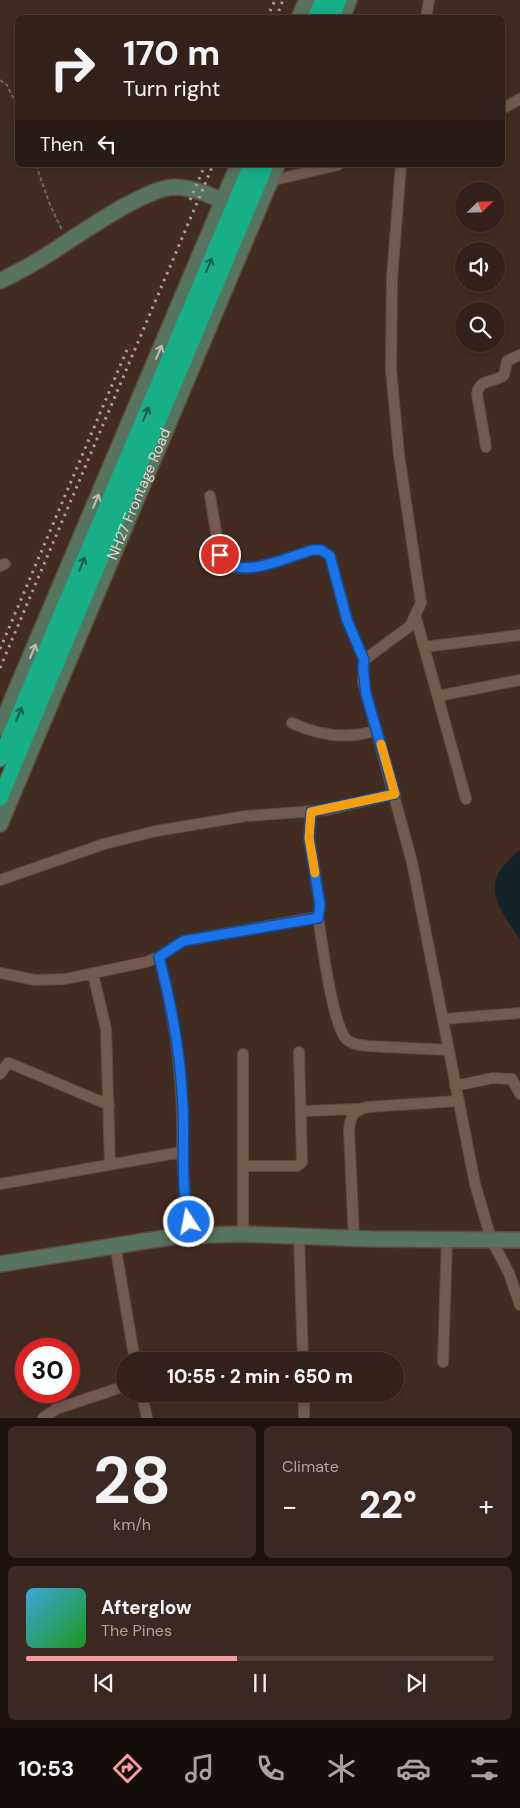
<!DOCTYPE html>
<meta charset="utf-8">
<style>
body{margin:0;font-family:"DM Sans",sans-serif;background:#3a2923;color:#f1f3f6;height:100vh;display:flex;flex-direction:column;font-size:19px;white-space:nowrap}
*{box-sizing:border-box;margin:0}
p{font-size:16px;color:#a8a3a2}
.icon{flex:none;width:28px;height:28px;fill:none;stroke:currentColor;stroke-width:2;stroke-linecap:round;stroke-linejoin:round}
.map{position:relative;height:1418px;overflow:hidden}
.side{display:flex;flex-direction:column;gap:8px;padding:8px;background:#1c120e;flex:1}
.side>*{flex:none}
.banner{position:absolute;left:15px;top:15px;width:490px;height:152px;border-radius:8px;box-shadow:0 2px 12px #0003,0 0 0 1px #4d3e39;background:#32211a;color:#f1f3f6;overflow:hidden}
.needle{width:32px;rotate:67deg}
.fabs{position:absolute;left:455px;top:182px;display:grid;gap:10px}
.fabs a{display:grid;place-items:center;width:50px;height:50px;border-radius:50%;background:#32211a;box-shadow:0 2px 12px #0003,0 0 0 1px #4d3e39;font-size:25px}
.speed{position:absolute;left:15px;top:1338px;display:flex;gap:10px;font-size:25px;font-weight:700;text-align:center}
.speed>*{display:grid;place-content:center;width:65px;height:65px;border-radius:50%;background:#32211a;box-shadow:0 2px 12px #0003,0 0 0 1px #4d3e39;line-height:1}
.speed .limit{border:8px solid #d22;background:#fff;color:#111}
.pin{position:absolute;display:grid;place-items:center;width:42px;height:42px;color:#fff;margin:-21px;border:2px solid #fff;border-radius:50%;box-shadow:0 1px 5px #0007}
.me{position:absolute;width:55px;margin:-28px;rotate:349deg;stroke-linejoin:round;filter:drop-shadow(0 0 4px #0008)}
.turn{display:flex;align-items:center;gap:18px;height:105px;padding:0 25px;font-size:22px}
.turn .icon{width:65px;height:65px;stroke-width:2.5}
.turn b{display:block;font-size:35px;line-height:42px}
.then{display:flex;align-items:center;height:48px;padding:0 25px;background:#0003;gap:10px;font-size:19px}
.big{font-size:38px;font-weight:800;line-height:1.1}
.side .tile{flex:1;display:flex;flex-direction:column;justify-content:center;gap:8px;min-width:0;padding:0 18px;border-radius:8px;background:#3a2923}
.side .dial{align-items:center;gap:0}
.dial b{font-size:65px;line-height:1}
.song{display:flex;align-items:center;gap:15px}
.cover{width:60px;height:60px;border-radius:8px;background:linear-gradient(135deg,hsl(200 70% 55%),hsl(120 70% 35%))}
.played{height:5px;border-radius:2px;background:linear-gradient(90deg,#f59b9d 45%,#4d3e39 45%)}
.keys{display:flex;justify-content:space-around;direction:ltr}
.heat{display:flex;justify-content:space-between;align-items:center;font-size:28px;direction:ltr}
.side .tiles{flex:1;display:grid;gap:8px;grid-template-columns:1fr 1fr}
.tile:last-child{grid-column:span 2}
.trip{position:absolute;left:116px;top:1352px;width:288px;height:50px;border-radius:25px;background:#32211a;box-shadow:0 2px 12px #0003,0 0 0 1px #4d3e39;font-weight:800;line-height:50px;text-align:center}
.menu{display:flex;height:80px;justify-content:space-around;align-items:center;background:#140d0a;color:#a8a3a2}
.menu .icon{width:35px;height:35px}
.menu .selected{color:#f59b9d}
.menu b{font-size:22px;color:#f1f3f6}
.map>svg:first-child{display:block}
.water{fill:#132328}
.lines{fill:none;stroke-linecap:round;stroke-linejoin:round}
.street-casing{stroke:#5d4a42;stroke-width:12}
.secondary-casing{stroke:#5d4a42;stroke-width:18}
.highway-casing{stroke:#5d4a42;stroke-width:18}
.path{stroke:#766259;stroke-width:2;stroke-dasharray:4 2.5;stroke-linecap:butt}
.street{stroke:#735a4f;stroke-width:10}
.secondary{stroke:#577460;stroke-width:15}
.highway{stroke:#16af86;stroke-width:15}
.rail{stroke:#ad9b94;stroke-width:3;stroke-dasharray:2.5 5;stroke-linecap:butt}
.oneway{stroke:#1c5b47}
.oneway2{stroke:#c1bdb3}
.route-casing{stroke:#114b97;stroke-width:12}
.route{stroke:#1a73e8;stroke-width:9}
.slow{stroke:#f59e0b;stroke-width:9}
.labels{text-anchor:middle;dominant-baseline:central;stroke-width:5;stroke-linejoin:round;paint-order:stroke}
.street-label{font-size:15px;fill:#e4d5cf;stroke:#211713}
</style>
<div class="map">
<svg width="520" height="1418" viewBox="0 0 520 1418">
<rect width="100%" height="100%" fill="#422c22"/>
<!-- water -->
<path class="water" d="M520 850V940C496 903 478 883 520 850Z"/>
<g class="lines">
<defs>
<path id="street" d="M426 18 429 0
M502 109 520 99
M401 165 392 278 391 369 399 455 421 603 410 626 364 660 363 682 412 862 475 1184 491 1239 509 1273 520 1305
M266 182 338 165
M486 447 477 394C480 377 493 384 504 375L507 361 520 355
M210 496 220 555C232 584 290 556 313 550H321L330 556 347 620 364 660
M0 566 5 564
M416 618 466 799
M424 647 520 635
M438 696 520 680
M292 723C320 736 348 740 377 730
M0 880 104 844 156 831 246 816 327 810 395 794
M318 917C322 941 332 1023 346 1039 352 1045 361 1045 368 1046L448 1050
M159 957C176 1021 184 1085 182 1152
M0 973 35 980 65 979 146 962 159 957 183 941 318 917 320 905 309 838 311 812
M93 974 106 1029 110 1164
M443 1019 520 1013
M0 1074 8 1063 14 1065 109 1105
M455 1086 493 1078 512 1079 520 1094
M302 1111 358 1109
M243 1166H297L302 1162 299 1052
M0 1184 182 1152 186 1207 195 1235
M243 1234V1054
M299 1236 303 1361
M354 1238 349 1131C350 1117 353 1110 368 1107L457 1101
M115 1244 135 1361
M443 1362 447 1240
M142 1394 147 1418
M43 1418 56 1409 125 1386
M304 1418V1394"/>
<g id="secondary">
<path d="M299 18 307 0"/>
<path d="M342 18 349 0"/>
<path d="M0 281C16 273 32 265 47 255 76 237 142 189 174 187 193 187 217 197 232 206"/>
<path d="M0 728 238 165"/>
<path id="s1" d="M0 824 277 165"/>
<path d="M0 1264 177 1236 243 1234 372 1239 520 1240"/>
</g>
<path id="highway" d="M315 18 323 0
M331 18 339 0
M0 759 251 165
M0 798 266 165"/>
</defs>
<!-- street casing -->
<use href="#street" class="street-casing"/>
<!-- secondary casing -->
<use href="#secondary" class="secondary-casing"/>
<!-- highway casing -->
<use href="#highway" class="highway-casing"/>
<!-- path -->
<path class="path" d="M0 80 7 85 18 108
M36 165 50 205 62 230"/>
<!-- street -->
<use href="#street" class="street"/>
<!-- secondary -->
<use href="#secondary" class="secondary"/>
<!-- highway -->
<use href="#highway" class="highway"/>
<!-- rail -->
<path class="rail" d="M267 18 275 0
M276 18 283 0
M190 200 205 165
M0 649 129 345
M0 668 213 165"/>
</g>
<!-- one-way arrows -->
<defs><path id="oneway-shaft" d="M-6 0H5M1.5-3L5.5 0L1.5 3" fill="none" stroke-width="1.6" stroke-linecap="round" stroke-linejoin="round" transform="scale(1.25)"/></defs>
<g class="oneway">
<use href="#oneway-shaft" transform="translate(209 265) rotate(-67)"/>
<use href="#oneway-shaft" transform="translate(146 414) rotate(-67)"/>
<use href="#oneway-shaft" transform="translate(82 564) rotate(-67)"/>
<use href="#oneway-shaft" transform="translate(19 714) rotate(-67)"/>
</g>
<g class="oneway2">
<use href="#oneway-shaft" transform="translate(159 352) rotate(-67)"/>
<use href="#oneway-shaft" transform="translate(96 501) rotate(-67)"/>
<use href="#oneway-shaft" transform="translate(33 651) rotate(-67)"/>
</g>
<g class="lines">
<defs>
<path id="route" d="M189 1222C180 1183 185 1147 183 1108 181 1057 172 1006 159 957L183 941 318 918 320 905 309 838 311 812 395 794 366 694 363 669 364 660 347 620 330 556 321 550H313C286 557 249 578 223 562L220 555"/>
</defs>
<!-- route casing -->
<use href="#route" class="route-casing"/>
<!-- route -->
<use href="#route" class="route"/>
<!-- slow -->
<path class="slow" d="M315 873 309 838 311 812 395 794 381 744"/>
</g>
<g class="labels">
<!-- street labels -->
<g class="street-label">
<text stroke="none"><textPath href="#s1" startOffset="358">NH27 Frontage Road</textPath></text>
</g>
</g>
</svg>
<div class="fabs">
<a><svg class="needle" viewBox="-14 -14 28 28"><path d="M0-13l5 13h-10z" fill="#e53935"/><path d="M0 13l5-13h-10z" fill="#a8a3a2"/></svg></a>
<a><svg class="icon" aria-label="sound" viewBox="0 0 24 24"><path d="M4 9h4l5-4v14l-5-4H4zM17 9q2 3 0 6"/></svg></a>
<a><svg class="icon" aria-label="search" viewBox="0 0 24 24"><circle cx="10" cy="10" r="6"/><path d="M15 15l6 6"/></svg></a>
</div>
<div class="speed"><div class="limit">30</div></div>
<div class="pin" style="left:220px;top:555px;background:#d93025"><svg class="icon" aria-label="arrive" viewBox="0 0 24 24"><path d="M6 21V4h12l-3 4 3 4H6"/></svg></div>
<svg class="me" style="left:189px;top:1222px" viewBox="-20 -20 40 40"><circle r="17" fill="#1a73e8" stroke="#fff" stroke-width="3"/><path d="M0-11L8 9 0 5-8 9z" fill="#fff"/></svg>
<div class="trip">10:55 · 2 min · 650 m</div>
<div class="banner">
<div class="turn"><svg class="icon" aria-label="right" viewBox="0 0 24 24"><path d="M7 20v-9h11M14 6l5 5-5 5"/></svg><div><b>170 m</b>Turn right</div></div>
<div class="then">Then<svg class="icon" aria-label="left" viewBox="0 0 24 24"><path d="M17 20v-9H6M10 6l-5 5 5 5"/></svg></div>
</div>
</div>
<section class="side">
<div class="tiles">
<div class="tile dial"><b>28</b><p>km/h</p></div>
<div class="tile"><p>Climate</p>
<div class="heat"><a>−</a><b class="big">22°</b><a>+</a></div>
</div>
<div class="tile">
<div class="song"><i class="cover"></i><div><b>Afterglow</b><p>The Pines</p></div></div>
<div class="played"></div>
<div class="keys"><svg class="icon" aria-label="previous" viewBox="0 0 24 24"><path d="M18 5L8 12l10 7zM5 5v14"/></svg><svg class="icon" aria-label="pause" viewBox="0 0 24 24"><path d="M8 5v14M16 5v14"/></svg><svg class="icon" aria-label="next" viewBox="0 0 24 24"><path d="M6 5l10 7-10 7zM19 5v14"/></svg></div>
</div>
</div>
</section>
<nav class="menu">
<b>10:53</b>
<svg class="icon selected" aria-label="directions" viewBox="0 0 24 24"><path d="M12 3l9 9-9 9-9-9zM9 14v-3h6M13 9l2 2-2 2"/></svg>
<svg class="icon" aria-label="music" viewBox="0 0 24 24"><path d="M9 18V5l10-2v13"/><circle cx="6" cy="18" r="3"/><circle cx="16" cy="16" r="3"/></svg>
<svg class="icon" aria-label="phone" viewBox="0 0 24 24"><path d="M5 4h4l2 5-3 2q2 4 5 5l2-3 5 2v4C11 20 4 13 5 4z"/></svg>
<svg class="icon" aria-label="climate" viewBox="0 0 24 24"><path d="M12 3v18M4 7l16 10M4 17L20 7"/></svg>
<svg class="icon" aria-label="car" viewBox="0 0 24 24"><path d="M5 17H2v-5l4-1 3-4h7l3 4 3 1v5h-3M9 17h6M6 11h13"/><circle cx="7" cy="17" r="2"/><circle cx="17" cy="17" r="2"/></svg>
<svg class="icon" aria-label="filters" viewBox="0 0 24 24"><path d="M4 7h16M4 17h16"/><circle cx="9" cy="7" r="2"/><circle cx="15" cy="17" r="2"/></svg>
</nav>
